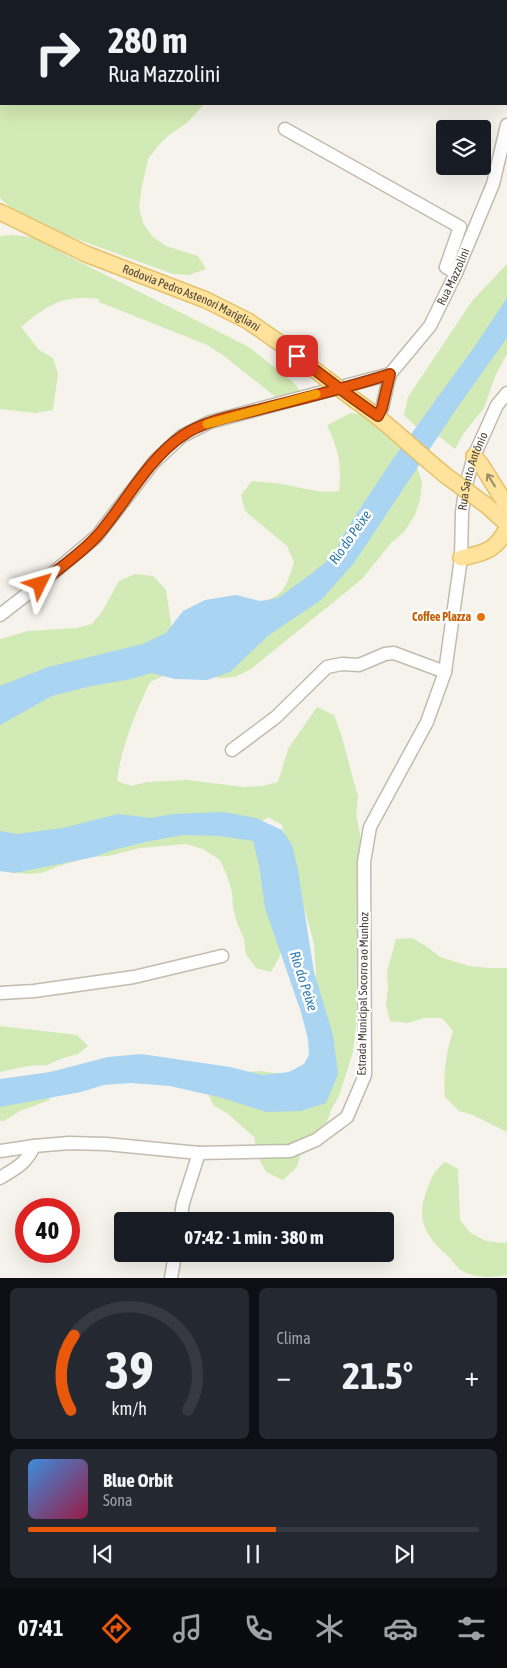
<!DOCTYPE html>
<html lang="pt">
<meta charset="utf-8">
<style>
body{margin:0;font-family:"Asap Condensed",sans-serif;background:#242831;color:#f1f3f6;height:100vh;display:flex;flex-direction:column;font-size:19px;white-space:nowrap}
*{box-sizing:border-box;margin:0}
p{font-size:16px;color:#9ea1a6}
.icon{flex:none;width:28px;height:28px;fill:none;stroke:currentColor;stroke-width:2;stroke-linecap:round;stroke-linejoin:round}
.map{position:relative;height:1278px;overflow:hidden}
.drawer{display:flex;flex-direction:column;gap:10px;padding:10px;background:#0d0f14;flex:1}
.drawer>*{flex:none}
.hud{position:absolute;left:0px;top:0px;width:508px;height:105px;box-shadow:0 5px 20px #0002;background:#171b24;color:#f1f3f6;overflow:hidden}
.tools{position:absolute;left:436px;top:120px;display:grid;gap:10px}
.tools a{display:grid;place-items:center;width:55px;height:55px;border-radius:5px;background:#171b24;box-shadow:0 5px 20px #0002;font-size:25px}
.speed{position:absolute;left:15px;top:1198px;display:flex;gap:10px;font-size:25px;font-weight:700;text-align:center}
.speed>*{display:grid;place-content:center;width:65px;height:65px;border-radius:50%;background:#171b24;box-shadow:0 5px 20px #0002;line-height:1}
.speed .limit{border:8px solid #d22;background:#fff;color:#111}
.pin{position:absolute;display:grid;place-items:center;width:42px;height:42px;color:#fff;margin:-21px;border-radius:10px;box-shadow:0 2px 8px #0006}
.me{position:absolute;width:55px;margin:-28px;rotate:50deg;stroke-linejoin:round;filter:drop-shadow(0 0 4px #0008)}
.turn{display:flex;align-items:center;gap:18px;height:105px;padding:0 25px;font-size:22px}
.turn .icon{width:65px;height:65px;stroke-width:2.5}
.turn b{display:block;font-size:35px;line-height:42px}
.big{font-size:38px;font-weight:700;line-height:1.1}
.drawer .widget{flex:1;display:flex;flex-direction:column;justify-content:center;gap:8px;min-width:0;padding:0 18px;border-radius:8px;background:#242831}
.drawer .dial{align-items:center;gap:0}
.dial svg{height:130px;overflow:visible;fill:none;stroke:#363941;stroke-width:7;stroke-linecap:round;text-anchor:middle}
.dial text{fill:#f1f3f6;stroke:none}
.song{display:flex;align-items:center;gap:15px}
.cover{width:60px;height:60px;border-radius:8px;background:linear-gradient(135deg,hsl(210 70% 55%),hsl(340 70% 35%))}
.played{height:5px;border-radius:2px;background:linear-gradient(90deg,#ea580c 55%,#363941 55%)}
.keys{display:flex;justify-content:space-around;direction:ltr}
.heat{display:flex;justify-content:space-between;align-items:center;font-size:28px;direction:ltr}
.drawer .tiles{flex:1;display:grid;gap:10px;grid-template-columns:1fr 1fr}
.widget:last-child{grid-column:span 2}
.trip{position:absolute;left:114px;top:1212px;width:280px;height:50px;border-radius:5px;background:#171b24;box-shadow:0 5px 20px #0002;font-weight:700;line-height:50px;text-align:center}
.tabs{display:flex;height:80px;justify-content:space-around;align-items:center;background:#090b0e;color:#9ea1a6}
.tabs .icon{width:35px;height:35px}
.tabs .active{color:#ea580c}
.tabs b{font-size:22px;color:#f1f3f6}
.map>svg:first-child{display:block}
.green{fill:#d2eab5}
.water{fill:#a9d4f2}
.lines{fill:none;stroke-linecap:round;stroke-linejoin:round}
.minor-casing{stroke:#c2bbae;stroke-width:15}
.major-casing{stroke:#e6c16a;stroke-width:18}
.minor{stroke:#fff;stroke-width:12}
.major{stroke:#ffe39c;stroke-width:15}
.major-bridge-casing{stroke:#e6c16a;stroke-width:18;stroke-linecap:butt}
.major-bridge{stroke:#ffe39c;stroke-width:15}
.oneway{stroke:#9c8c66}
.route-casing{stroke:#983908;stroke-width:12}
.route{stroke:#ea580c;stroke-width:9}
.slow{stroke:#f59e0b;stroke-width:9}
.food-dot{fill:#e8710a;stroke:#fff;stroke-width:2}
.labels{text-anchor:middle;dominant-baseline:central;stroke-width:5;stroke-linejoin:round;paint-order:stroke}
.street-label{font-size:12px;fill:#4b4439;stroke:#fff}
.food-label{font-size:12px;font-weight:bold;fill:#c56008;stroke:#fff;text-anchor:end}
.water-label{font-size:14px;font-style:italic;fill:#2e7ab2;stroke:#fff}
</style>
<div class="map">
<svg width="507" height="1278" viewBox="0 0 507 1278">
<rect width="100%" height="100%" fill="#f6f3ec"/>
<!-- green -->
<path class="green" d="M0 77 1 104H204L187 123 169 135 158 146 148 159 141 191 139 207 143 223 153 237 166 246 198 256 206 269 189 275 173 274 41 226 13 210 0 198Z
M13 235C35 237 45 239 62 253L249 347 294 383 304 396 282 402 224 356 207 345 99 302V299C62 295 49 304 21 327L39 350 53 358 58 374 53 410 35 413 0 409V236Z
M507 264V354L496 374 484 408 463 434 455 449 431 430 415 426 404 415 408 397 472 301Z
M351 413 372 416 386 427 417 467 422 482 420 500 415 515 404 532 391 543 362 579 251 669 235 677 220 678 181 673 166 675 150 682C135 714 121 747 117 781L131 786 147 782 187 780 244 787 262 786 278 782 288 749 317 707 334 715 341 734 358 797 356 815 360 834 368 926 353 1052 339 1096 331 1110 326 1125 302 1149 297 1167 283 1180 266 1172 256 1153 255 1138 227 1113 213 1105 206 1089 213 1075 260 1071 281 1074 311 1071 316 975 314 944 282 825 268 817 254 828 283 944 279 958 271 972 256 968 246 954 244 939 237 923 233 907 232 892 227 876 220 860 203 849 186 844 140 848 108 856 90 857 59 866 42 873 27 874 0 871V639L28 631 77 628 92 624 103 610 119 581 135 574 153 576 166 590 173 636C196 628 269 606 282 591 288 583 291 571 294 562L287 546 245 511 241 495 252 481C264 482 276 483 287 485 307 489 318 493 339 491 342 464 338 449 327 425Z
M412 938 426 946 440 957 469 966 490 968H507V1132L473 1115 459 1111 445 1097C443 1075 446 1052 453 1031L442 1018H424L408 1023 390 1021 386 1005 388 987 387 972 396 939Z
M0 1026 77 1035 88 1046 78 1054 63 1058 47 1065 28 1066 0 1072Z
M0 1088 47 1092 50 1100 20 1111 4 1121H0Z
M445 1162 458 1169 460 1220 471 1233 486 1241 504 1243 507 1241V1275C493 1278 475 1278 462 1271 457 1268 453 1261 449 1257 426 1237 415 1220 427 1190 432 1176 433 1172 445 1162Z"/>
<!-- water -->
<path class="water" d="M507 298V338L459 405 354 563 321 600 269 635 230 672 207 680 175 679 151 673 131 679 91 686 52 696 0 725V686L48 667 143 644 166 633 183 611 205 600 236 595 260 601 278 598 311 574 332 557 346 530 393 459 475 346Z
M223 812 256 818 282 830 292 845 298 870 314 972 333 1035 338 1074 326 1103 301 1111 266 1112 223 1098 170 1086 131 1083 104 1085 81 1092 0 1107V1079L50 1072 108 1057 141 1054 230 1067 262 1075 289 1072 304 1064 309 1055 308 1039 301 1012 265 908 259 865 253 841 219 836 183 835 150 841 113 850 94 857 15 873 0 871V831L17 834 63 828 118 814 151 818 173 814Z"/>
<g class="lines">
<defs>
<g id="minor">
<path d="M184 1 185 0"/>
<path d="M0 20 1 21"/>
<path d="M285 129 460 227 446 267 456 273"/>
<path id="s1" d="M378 416 382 408 390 374 430 326 456 273 493 184 507 125"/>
<path d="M0 615 40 584 97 536 154 462 182 436 210 422 390 374"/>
<path d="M232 750 276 717 327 667 342 664 359 665 385 654 394 653 445 672"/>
<path d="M0 993 34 991 134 977 222 956"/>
<path id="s2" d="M0 1151 34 1146 69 1143 106 1144 199 1153 290 1151 316 1140 347 1117 365 1075 364 862 370 827 427 722 445 672 461 558 462 512 466 485 474 456 497 405 507 393"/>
<path d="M0 1178C16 1168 26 1164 34 1146"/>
<path d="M180 1221 183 1203 199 1153"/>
<path d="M171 1278 175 1254"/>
</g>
<g id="major">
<path id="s3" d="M0 212 86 254 206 300 248 321 284 346 324 377"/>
<path d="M356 401C390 424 417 453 449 478"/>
<path d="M474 456 482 466 507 506"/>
<path d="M486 505 507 524"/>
<path d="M461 558C484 553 496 551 507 528"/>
</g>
</defs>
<!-- minor casing -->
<use href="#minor" class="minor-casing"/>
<!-- major casing -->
<use href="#major" class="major-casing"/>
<!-- minor -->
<use href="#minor" class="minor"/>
<!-- major -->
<use href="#major" class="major"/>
<defs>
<path id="major-bridge" d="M324 377 356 401
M449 478 486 505"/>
</defs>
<!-- major-bridge casing -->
<use href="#major-bridge" class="major-bridge-casing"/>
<!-- major-bridge -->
<use href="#major-bridge" class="major-bridge"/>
</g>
<!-- one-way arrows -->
<defs><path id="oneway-shaft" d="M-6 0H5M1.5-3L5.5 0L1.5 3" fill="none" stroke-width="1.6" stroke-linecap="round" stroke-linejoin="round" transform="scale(1.25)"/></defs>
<use class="oneway" href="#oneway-shaft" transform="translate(491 480) rotate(-122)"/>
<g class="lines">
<defs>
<path id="route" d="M40 584C59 568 82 553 98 535 125 504 148 459 182 436 205 420 235 416 261 409 304 398 347 388 390 374L382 408 378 416C350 397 324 377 297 356"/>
</defs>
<!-- route casing -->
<use href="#route" class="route-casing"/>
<!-- route -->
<use href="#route" class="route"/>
<!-- slow -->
<path class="slow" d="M207 424 316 394"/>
</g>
<!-- markers -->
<circle class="food-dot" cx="481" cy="617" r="5"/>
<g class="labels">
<!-- street labels -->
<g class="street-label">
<text stroke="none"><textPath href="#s1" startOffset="161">Rua Mazzolini</textPath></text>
<text stroke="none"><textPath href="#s3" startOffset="210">Rodovia Pedro Astenori Marigliani</textPath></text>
<text stroke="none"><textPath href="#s2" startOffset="1028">Rua Santo Antônio</textPath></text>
<text transform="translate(363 994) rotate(-89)">Estrada Municipal Socorro ao Munhoz</text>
</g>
<!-- food labels -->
<g class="food-label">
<text x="471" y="617">Coffee Plazza</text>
</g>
<!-- water labels -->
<g class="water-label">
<text transform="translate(350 537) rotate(-55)">Rio do Peixe</text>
<text transform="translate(304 981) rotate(72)">Rio do Peixe</text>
</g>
</g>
</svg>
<div class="tools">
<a><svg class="icon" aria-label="layers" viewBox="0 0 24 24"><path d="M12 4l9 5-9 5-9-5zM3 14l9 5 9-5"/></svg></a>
</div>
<div class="speed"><div class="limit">40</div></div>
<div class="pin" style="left:297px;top:356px;background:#d93025"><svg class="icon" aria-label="arrive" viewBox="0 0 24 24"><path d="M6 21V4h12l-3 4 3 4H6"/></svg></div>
<svg class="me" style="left:40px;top:584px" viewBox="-20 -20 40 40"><path d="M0-17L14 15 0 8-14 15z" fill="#ea580c" stroke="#fff" stroke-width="4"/></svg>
<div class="trip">07:42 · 1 min · 380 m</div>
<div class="hud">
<div class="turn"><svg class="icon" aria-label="right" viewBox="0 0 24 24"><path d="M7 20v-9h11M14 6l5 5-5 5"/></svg><div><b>280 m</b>Rua Mazzolini</div></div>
</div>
</div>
<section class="drawer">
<div class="tiles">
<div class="widget dial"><svg viewBox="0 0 100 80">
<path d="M14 69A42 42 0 1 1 86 69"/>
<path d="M14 69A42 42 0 0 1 16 23" stroke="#ea580c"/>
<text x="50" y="56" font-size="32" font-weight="700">39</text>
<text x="50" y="72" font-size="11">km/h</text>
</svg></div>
<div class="widget"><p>Clima</p>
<div class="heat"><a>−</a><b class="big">21.5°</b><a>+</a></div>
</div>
<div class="widget">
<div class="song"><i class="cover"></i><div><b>Blue Orbit</b><p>Sona</p></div></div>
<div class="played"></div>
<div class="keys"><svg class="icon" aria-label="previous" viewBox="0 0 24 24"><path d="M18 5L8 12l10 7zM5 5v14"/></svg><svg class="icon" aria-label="pause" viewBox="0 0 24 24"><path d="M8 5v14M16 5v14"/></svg><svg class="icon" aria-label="next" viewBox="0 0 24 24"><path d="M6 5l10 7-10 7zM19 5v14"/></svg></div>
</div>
</div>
</section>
<nav class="tabs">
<b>07:41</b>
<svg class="icon active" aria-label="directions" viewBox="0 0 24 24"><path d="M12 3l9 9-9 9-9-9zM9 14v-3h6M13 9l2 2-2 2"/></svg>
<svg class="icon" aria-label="music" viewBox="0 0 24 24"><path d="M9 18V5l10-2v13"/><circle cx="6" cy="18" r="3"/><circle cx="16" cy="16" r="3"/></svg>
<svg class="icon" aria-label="phone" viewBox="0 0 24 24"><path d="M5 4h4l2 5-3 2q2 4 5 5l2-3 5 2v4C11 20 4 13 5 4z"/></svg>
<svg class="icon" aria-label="climate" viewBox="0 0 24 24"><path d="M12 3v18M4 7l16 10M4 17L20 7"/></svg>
<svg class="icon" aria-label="car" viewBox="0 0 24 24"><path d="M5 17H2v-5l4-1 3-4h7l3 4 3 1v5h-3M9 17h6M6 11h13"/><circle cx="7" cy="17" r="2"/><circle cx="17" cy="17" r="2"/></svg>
<svg class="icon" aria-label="filters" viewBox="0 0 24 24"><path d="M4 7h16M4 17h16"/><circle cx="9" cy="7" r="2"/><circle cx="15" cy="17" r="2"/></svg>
</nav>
